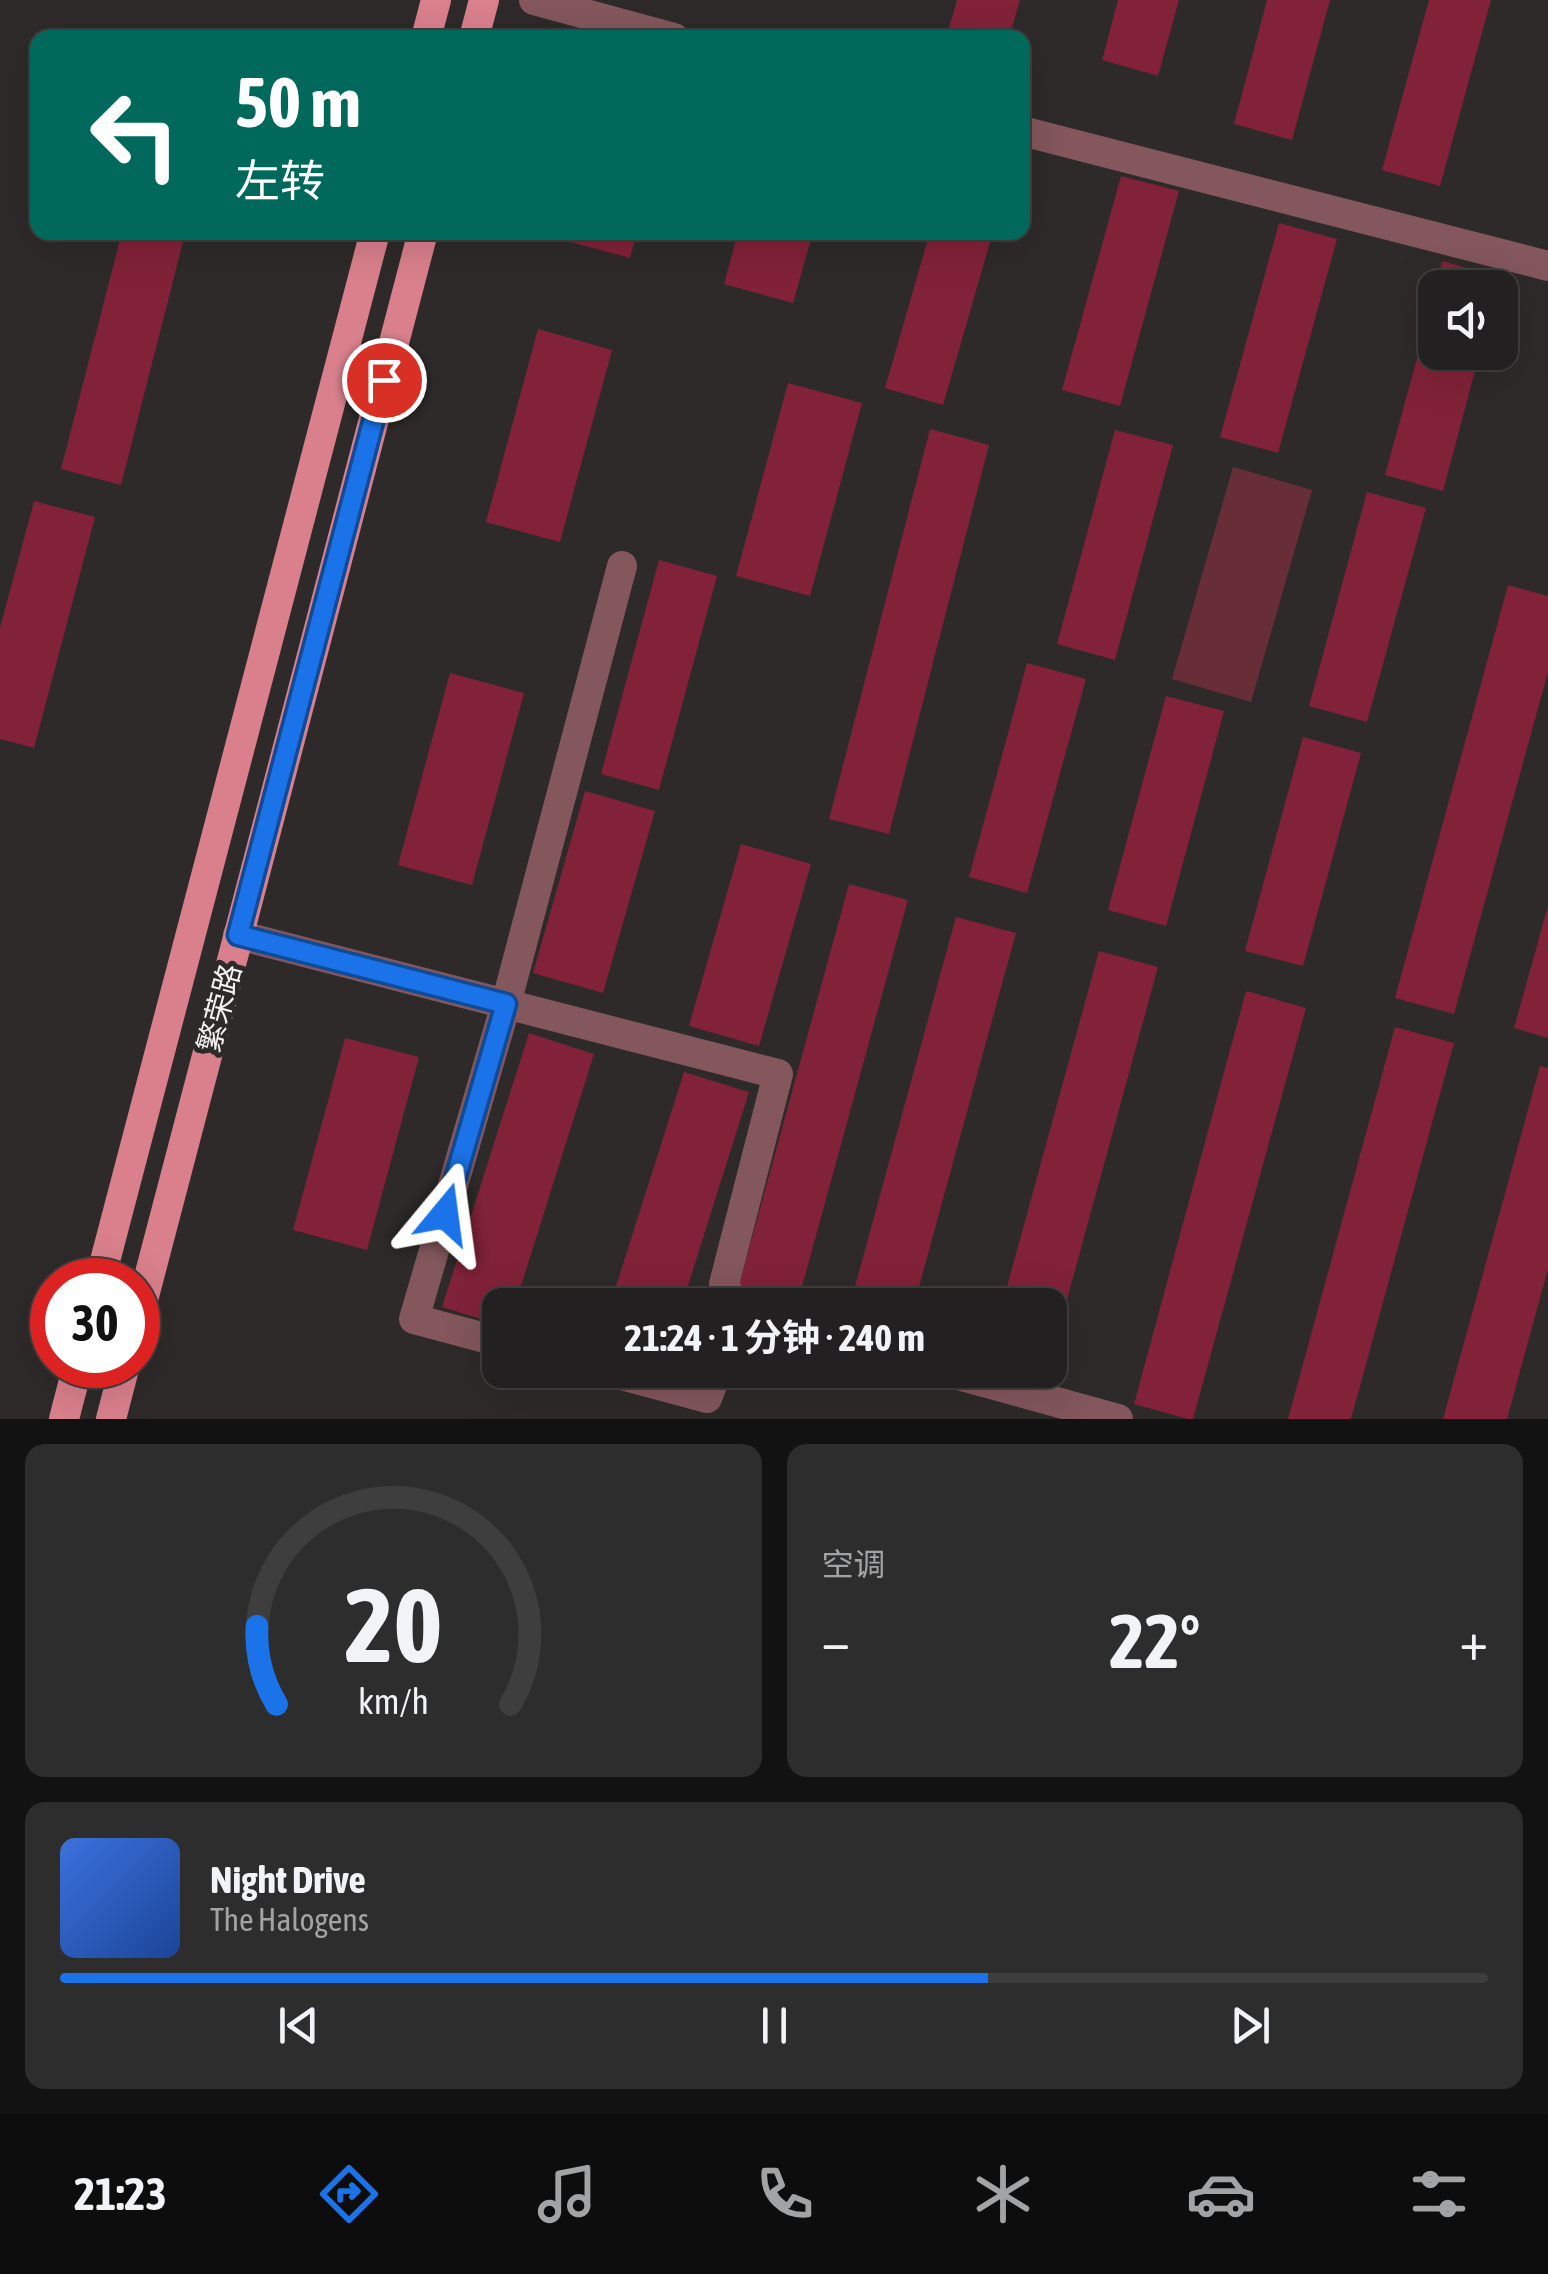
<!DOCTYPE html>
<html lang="zh">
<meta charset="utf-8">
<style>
body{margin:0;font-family:"Asap Condensed","Noto Sans SC",sans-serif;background:#2e2d2d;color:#f1f3f6;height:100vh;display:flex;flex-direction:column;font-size:38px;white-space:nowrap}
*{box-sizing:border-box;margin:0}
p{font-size:32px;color:#a2a3a5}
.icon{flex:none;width:55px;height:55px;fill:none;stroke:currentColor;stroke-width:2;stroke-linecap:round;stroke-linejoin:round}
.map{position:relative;height:1419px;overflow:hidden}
.drawer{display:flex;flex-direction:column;gap:25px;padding:25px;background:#131212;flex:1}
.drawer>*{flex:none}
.hud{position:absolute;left:30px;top:30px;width:1000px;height:210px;border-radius:20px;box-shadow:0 10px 40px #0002,0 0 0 2px #3f3e3e;background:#00695c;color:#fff;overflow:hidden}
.tools{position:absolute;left:1418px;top:270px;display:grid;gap:20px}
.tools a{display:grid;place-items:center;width:100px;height:100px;border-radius:20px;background:#222020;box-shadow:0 10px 40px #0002,0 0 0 2px #3f3e3e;font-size:50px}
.speed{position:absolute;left:30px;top:1258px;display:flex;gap:20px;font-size:50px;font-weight:700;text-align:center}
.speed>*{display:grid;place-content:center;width:130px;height:130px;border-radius:50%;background:#222020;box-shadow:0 10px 40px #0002,0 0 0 2px #3f3e3e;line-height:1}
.speed .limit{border:15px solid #d22;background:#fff;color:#111}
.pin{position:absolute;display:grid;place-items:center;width:85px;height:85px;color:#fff;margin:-42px;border:5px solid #fff;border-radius:50%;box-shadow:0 2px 10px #0007}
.me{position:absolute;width:110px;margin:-55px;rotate:16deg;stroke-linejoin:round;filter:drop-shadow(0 0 8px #0008)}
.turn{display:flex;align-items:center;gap:35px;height:210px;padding:0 40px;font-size:45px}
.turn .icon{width:130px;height:130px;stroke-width:2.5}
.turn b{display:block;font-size:70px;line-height:85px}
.big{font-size:75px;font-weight:700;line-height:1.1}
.drawer .widget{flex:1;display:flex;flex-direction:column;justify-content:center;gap:15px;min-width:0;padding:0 35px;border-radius:20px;background:#2e2d2d}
.drawer .dial{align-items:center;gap:0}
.dial svg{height:260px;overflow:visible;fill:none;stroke:#3f3e3e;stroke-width:7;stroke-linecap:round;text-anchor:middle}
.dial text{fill:#f1f3f6;stroke:none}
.song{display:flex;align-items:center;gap:30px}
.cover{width:120px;height:120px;border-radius:15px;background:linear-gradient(135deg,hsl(220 70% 55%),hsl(220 70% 35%))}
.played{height:10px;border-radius:5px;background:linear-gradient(90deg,#1a73e8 65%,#3f3e3e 65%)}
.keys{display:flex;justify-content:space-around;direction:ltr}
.heat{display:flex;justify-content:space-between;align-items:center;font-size:55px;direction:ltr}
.drawer .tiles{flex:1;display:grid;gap:25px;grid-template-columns:1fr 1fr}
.widget:last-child{grid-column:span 2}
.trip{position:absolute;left:482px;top:1288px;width:585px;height:100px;border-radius:20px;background:#222020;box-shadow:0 10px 40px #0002,0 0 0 2px #3f3e3e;font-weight:700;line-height:100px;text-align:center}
.tab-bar{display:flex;height:160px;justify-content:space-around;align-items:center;background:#0e0d0d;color:#a2a3a5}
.tab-bar .icon{width:70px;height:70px}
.tab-bar .active{color:#1a73e8}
.tab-bar b{font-size:45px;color:#f1f3f6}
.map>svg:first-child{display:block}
.green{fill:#672e38}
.building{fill:#812238}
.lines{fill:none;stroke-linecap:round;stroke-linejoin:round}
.minor{stroke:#83575c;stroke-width:30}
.major{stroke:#d9808c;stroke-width:30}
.route-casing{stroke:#114b97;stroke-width:25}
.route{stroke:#1a73e8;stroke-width:18}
.labels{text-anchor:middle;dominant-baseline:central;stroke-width:10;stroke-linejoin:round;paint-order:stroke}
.street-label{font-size:30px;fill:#f4f1f1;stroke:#2e2a2a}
</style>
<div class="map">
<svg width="1548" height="1419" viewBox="0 0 1548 1419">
<rect width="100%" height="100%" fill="#2e2a2a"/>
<!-- green -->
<path class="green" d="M1233 467 1312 490 1251 702 1172 679Z"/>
<!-- building -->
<path class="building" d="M957 0H1020L1009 38H946Z
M1118 0H1179L1158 76 1102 60Z
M1267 0H1330L1292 140 1234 124Z
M1429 0H1491L1440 186 1382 170Z
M1121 176 1179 191 1120 406 1062 390Z
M1279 223 1337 239 1278 453 1220 437Z
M122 232H161L184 238 121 485 61 469Z
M558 232H637L630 258 556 238Z
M738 232H813L793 303 724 284Z
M930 232H993L943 405 885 388Z
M1442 261 1500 277 1497 288H1435Z
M1435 293V352H1480L1443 491 1385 475Z
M538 329 612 350 560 542 486 522Z
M788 383 862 403 810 596 736 576Z
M930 429 989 445 889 834 829 819Z
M1115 430 1173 445 1115 660 1057 644Z
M1367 492 1426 508 1367 722 1309 706Z
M34 501 95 517 34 748 0 739V628Z
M659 560 717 576 659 790 601 774Z
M1508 585 1548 596V672L1454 1014 1395 998Z
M1027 663 1086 679 1027 893 969 877Z
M450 673 524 693 472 885 398 865Z
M1166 696 1224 711 1166 926 1108 910Z
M1303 737 1361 753 1303 966 1245 951Z
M585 791 655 811 603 993 533 973Z
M741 844 811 864 759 1046 689 1026Z
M849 884 908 900 797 1305H768L736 1296Z
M1547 909H1548V1038L1514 1028Z
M956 917 1016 933 914 1305H850Z
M1099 951 1158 967 1051 1358 1050 1305H1002Z
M1246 991 1306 1008 1193 1419H1188L1134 1404Z
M1395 1027 1454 1043 1351 1419H1288Z
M529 1033 594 1054 515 1305H500V1325L442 1307Z
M345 1038 419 1057 367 1250 293 1230Z
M1540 1066 1548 1068V1269L1507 1419H1443Z
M684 1072 749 1092 682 1305H610Z"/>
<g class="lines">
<!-- minor -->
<path class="minor" d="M534 0 674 38
M1022 131 1548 266
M238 935 778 1074 724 1284 734 1305
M500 1342 414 1319 506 1004 622 566
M603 1370 707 1398 718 1370
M940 1370 1118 1419"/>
<!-- major -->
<path class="major" d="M426 38 436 0
M474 38 484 0
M100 1280 375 232
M138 1319 423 232
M64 1419 78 1365
M111 1419 125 1365"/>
</g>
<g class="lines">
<defs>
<path id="route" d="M384 380 238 935 506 1004 445 1214"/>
</defs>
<!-- route casing -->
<use href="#route" class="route-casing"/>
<!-- route -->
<use href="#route" class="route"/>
</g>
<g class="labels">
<!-- street labels -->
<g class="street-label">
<text transform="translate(219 1008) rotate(-75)">繁荣路</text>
</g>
</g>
</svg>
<div class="tools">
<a><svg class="icon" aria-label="sound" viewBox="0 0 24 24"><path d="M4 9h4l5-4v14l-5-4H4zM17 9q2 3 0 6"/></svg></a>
</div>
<div class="speed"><div class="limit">30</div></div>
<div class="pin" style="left:384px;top:380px;background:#d93025"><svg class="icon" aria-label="arrive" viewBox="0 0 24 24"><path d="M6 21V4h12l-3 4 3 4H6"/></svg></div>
<svg class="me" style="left:445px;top:1214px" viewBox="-20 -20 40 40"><path d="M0-17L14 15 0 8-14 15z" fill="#1a73e8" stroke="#fff" stroke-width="4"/></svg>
<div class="trip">21:24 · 1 分钟 · 240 m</div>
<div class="hud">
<div class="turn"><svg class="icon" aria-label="left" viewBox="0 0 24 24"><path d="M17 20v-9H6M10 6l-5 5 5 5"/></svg><div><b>50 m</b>左转</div></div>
</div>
</div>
<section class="drawer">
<div class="tiles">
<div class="widget dial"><svg viewBox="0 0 100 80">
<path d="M14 69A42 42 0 1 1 86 69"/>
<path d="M14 69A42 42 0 0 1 8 45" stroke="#1a73e8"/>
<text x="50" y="56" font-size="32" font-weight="700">20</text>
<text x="50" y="72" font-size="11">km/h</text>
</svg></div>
<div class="widget"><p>空调</p>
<div class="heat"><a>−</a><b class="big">22°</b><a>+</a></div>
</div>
<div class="widget">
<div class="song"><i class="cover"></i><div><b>Night Drive</b><p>The Halogens</p></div></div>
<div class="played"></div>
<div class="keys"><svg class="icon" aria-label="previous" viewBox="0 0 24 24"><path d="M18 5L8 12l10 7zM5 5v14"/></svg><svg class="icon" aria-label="pause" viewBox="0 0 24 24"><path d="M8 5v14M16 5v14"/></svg><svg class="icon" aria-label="next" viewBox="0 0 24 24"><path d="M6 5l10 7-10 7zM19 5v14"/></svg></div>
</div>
</div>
</section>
<nav class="tab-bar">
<b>21:23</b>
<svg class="icon active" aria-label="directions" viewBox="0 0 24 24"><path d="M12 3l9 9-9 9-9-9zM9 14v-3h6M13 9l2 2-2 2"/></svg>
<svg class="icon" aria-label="music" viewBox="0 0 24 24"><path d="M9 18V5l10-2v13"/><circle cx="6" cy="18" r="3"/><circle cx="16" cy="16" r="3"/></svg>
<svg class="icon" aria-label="phone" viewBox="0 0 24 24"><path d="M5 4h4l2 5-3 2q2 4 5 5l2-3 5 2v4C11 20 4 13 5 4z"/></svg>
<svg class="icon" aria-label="climate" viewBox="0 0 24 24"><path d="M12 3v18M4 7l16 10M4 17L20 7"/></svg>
<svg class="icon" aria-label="car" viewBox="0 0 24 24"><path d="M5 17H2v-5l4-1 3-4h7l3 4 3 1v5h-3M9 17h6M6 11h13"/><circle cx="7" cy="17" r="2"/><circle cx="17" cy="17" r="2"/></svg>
<svg class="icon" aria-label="filters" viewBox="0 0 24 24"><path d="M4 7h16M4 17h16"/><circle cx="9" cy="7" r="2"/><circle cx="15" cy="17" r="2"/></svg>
</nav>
